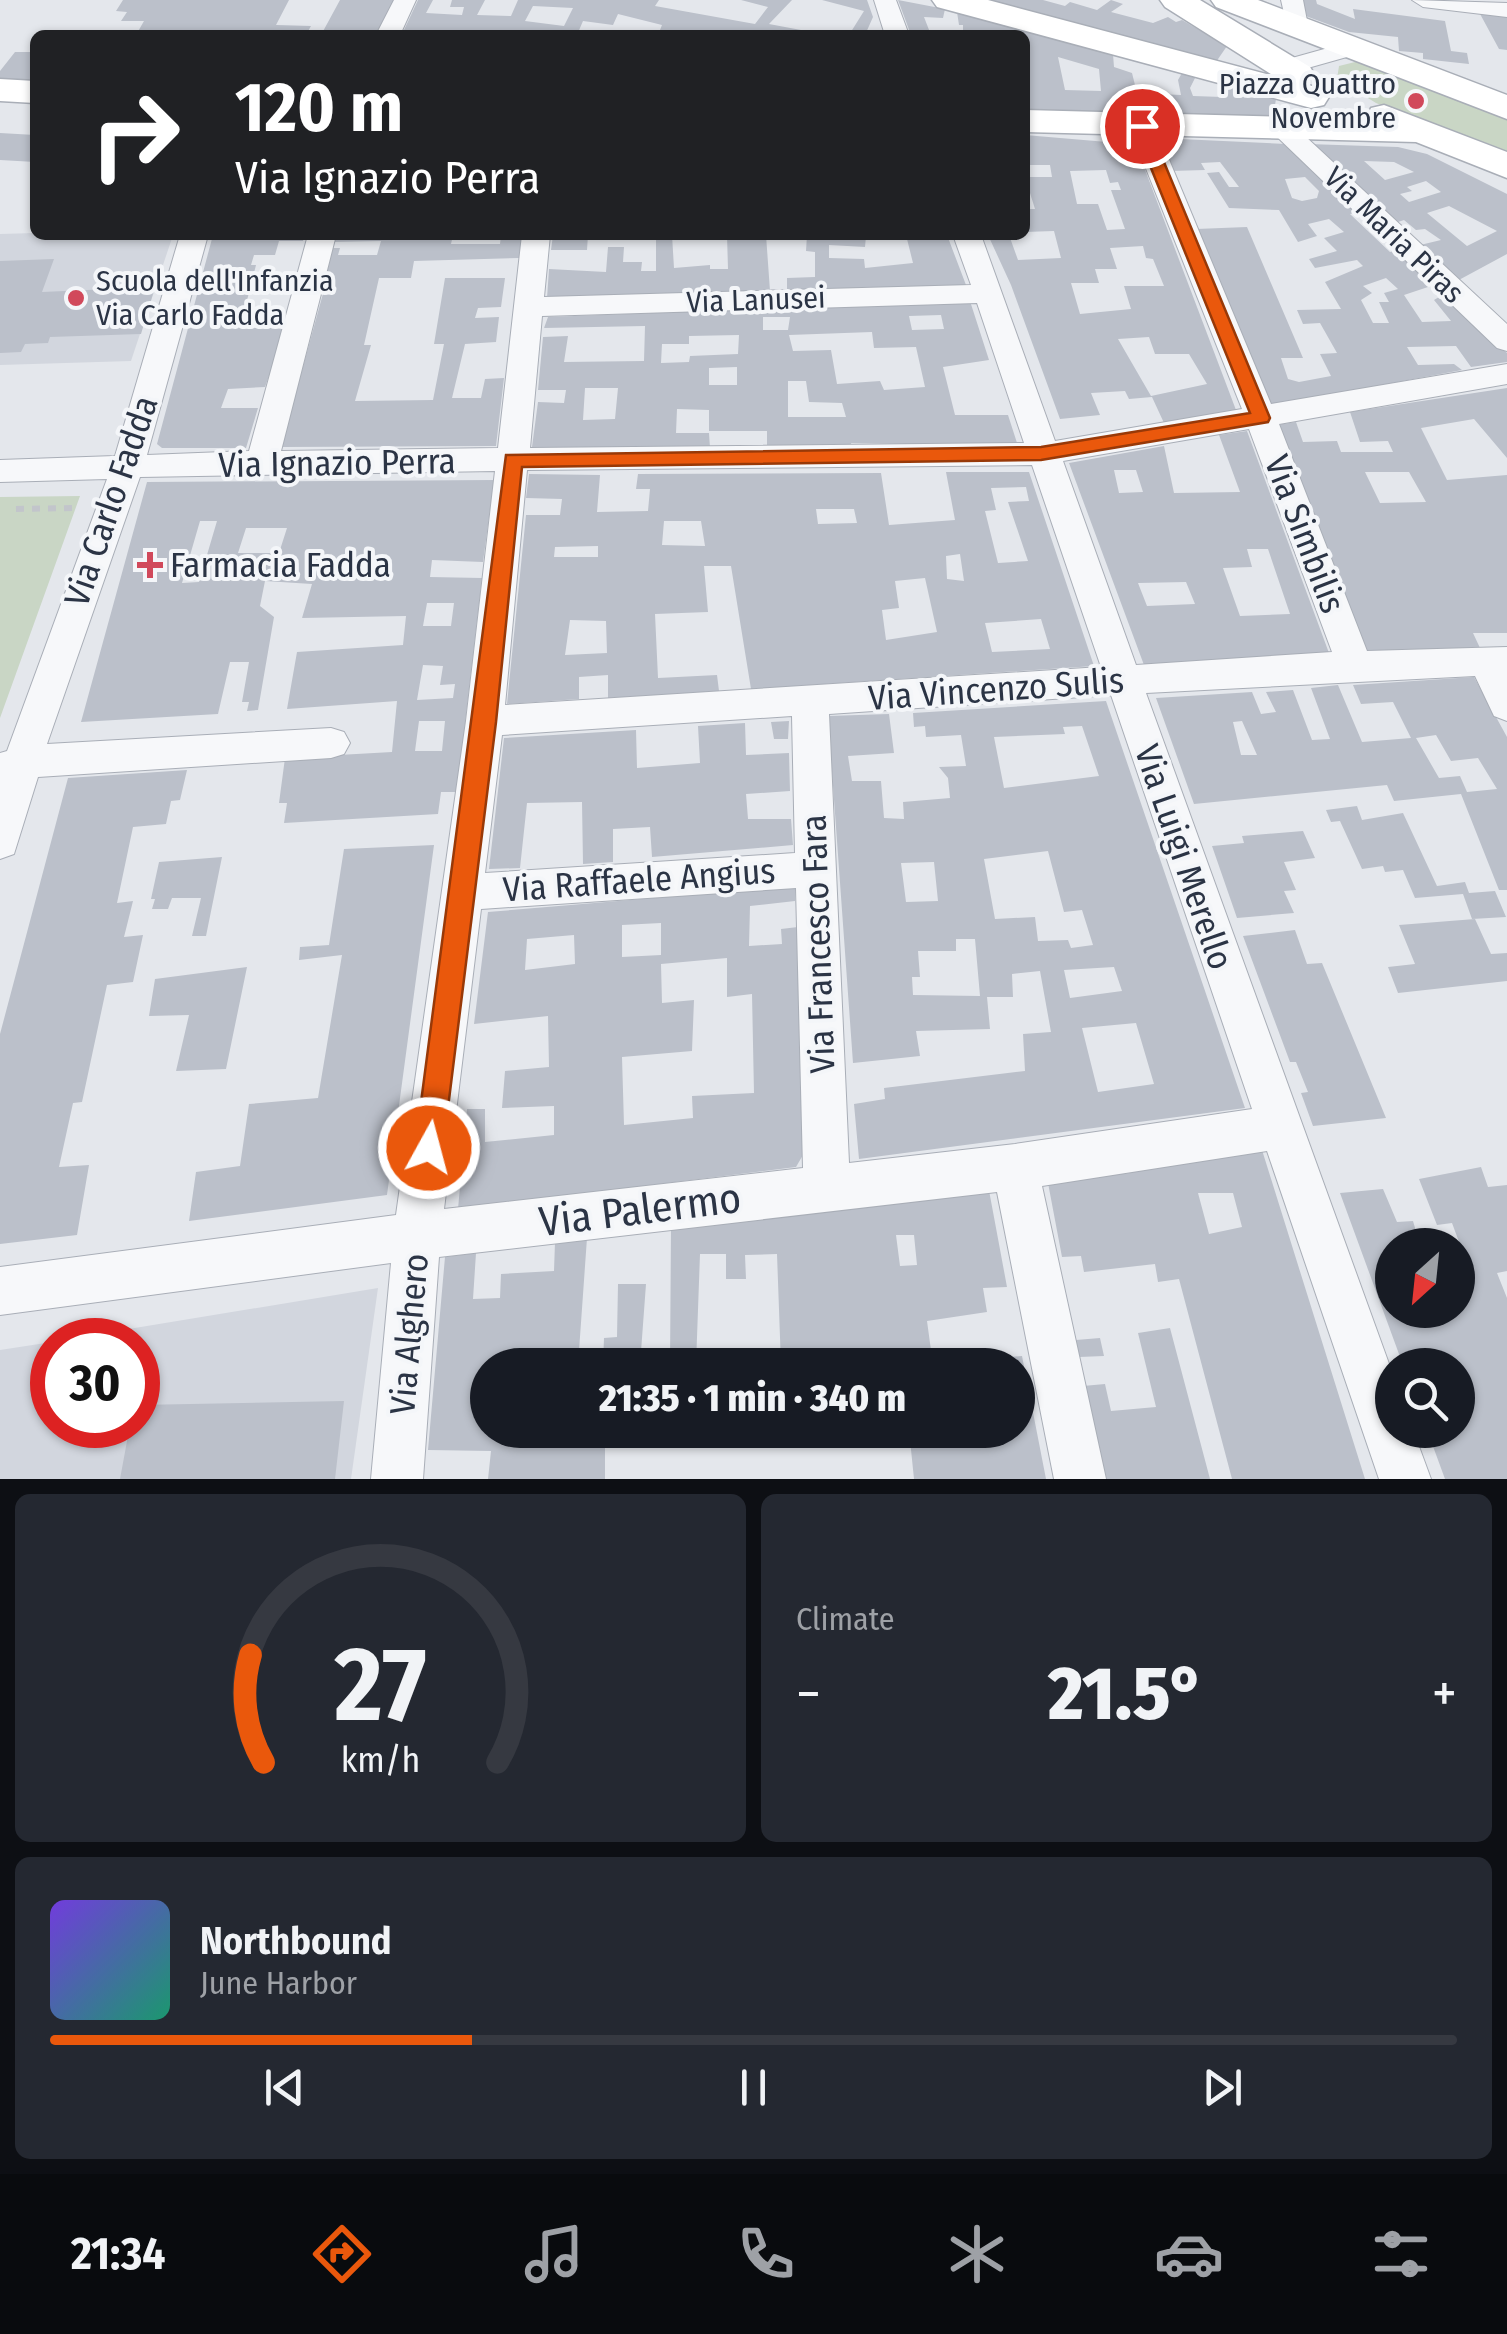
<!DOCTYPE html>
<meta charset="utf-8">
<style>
body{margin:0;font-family:"Fira Sans Condensed",sans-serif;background:#242831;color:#f1f3f6;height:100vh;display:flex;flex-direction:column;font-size:38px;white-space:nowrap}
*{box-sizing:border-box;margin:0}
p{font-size:32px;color:#9ea1a6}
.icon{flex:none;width:55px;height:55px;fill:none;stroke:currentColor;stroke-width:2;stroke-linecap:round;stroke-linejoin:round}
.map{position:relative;height:1479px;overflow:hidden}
.side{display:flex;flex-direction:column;gap:15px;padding:15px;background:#0d0f14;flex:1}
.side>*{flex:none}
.guide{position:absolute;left:30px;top:30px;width:1000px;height:210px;border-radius:15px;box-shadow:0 2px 8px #0004;background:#202124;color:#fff;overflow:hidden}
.needle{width:65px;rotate:207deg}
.controls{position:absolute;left:1375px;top:1228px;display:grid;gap:20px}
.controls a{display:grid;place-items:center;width:100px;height:100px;border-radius:50%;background:#171b24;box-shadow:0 2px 8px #0004;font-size:50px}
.speed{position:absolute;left:30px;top:1318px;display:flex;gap:20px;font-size:50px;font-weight:700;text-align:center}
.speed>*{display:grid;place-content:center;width:130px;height:130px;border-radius:50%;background:#171b24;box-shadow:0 2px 8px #0004;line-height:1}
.speed .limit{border:15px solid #d22;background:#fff;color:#111}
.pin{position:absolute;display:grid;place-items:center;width:85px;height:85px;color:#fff;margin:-42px;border:5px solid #fff;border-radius:50%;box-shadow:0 2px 10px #0007}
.me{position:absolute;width:110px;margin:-55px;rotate:7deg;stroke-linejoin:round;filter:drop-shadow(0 0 8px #0008)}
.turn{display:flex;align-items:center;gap:35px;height:210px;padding:0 40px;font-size:45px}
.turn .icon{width:130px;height:130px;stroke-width:2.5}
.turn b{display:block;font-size:70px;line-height:85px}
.big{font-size:75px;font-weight:800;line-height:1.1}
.side .tile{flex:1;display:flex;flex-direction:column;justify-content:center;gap:15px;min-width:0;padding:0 35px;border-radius:15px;background:#242831}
.side .dial{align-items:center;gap:0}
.dial svg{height:260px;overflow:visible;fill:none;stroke:#363941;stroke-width:7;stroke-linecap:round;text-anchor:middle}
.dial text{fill:#f1f3f6;stroke:none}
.song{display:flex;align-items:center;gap:30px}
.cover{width:120px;height:120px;border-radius:15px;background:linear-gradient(135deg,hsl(260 70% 55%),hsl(160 70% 35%))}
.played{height:10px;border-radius:5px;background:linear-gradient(90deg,#ea580c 30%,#363941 30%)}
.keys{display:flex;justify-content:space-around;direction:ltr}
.heat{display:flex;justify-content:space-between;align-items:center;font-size:55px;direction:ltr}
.side .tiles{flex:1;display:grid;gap:15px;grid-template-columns:1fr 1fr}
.tile:last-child{grid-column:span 2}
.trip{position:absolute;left:470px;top:1348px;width:565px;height:100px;border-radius:50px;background:#171b24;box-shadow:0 2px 8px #0004;font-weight:800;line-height:100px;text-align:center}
.menu{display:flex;height:160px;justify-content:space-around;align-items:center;background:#090b0e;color:#9ea1a6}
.menu .icon{width:70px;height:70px}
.menu .on{color:#ea580c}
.menu b{font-size:45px;color:#f1f3f6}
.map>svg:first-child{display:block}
.built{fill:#d2d6de}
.green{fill:#c9d6c5}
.building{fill:#bbc0ca;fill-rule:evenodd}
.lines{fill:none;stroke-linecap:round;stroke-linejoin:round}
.street-casing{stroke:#a9aeb7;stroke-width:2}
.secondary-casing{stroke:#a9aeb7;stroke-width:3}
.path{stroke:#c2c5cb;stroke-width:6;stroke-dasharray:8 8;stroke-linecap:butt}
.street{fill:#f7f8fa;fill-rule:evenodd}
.secondary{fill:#fff;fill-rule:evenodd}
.route{fill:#ea580c;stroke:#983908;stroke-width:2.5}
.poi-dot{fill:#d1495b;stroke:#f4f6f9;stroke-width:4}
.labels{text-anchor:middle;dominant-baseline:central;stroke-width:8;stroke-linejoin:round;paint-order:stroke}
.far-poi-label{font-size:30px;fill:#2b3445;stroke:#f4f6f9;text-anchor:end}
.far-street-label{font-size:30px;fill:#2b3445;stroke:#f4f6f9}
.street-label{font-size:35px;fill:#2b3445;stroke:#f4f6f9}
.poi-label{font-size:35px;fill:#2b3445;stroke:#f4f6f9;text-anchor:start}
.near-street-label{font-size:42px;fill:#2b3445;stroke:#f4f6f9}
</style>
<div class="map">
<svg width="1507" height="1479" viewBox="0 0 1507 1479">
<rect width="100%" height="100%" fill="#e4e7ec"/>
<!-- built -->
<path class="built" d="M35 233 173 235 131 361 0 365V234Z
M378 1288 351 1479H0V1350L52 1342V1425H138V1340H62Z"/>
<!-- green -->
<path class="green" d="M1363 60 1507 115V155L1376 103 1337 79 1339 66Z
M80 496 0 718V497Z"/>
<!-- building -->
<path class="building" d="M123 0H289L276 25 311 26 306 35H136L144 21H121L127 12 116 11Z
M340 0H395L378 35H321Z
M418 0H433L426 13 462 15 464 7H450L452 0H485L477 15 511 16 518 0H659L655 6 755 24 768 7 741 0H792L769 24 817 33 658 35 662 25 618 14 613 25 583 21 577 35H467L404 30ZM533 6 573 8 564 26 525 21Z
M822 0H867L873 17 865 35H849L864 11Z
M898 0 945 9 943 18 924 17 931 35H911Z
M987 0H1043L1065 6 1070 2 1097 10 1111 0 1123 4 1111 12 1153 23 1168 17 1176 22 1182 20 1227 46 1216 62Z
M1301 0H1316L1317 4 1355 19 1353 9 1445 21 1451 51 1467 53 1469 64 1423 59V53L1399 51 1398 37 1349 32 1303 15Z
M957 12 1113 54 1114 67 1132 73 1137 93 1181 95 1178 80 1182 73 1196 76 1190 88 1193 96 1222 97 1220 83 1276 99 1273 117 1025 109V35H957L956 31 963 32V25H959ZM1058 57 1099 69 1101 91 1065 90Z
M1479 12 1507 15V50L1499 49Z
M15 52H35V82L0 81V71Z
M0 133 35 135V162L0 160Z
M1025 135 1107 142 1105 137 1133 138 1236 410 1164 423 1152 397 1129 399 1125 391 1091 393 1100 415 1060 419 1011 285 988 235H1009L1018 260 1061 258 1054 231 1025 232V209H1035L1025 177H1052L1050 165H1025ZM1106 170 1110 183 1118 182 1121 190H1111L1125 229 1107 230 1098 204H1077L1070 171ZM1143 246 1146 258 1153 259 1164 286H1124L1131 309 1080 314 1071 283H1099L1095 269H1117L1110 248ZM1149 337 1155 354H1189L1207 384 1151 396 1118 339Z
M1158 138 1286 144 1360 212 1350 214 1390 252 1400 250 1434 285 1404 295 1422 322 1451 321 1434 300 1444 294 1507 353V362L1471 367 1456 346 1407 347 1418 365 1454 364 1462 370 1268 406 1196 229 1247 227 1303 358H1281L1288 379 1299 382 1331 376 1320 354 1337 353 1320 323 1303 324 1297 310 1341 309 1325 282 1363 266 1357 260 1315 268 1309 259 1337 251 1324 238 1344 232 1329 219 1308 224 1317 236 1298 242 1279 210 1229 208 1207 173 1219 172 1229 187H1239L1220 162 1201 163 1205 170 1171 171ZM1305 177 1319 191 1317 198 1302 201 1292 198 1285 179ZM1386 278 1398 289 1384 293 1389 302H1379L1389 323H1373L1361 300 1372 293 1363 286Z
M1308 144 1398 147 1427 154 1507 194V254L1457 281 1416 246 1441 240 1425 229 1416 230 1404 220 1392 224ZM1364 161 1394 162 1414 172 1385 180ZM1426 181 1441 192 1409 202 1400 194 1412 191 1407 187ZM1449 206 1497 231 1467 246 1427 213Z
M213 235H305L303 241H279L275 255H254L251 265H256L240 328H286L265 387 228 389 221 408H258L246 448H162L157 444Z
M332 235H453L451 244H500L501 235H522L519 258 414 261 411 278H379L364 345H371L355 401 433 400 444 344H434L445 278H505L501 307 478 308 475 318 499 317 496 342 465 344 452 398H481L485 379 504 378 496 446 281 447 327 279H321L328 248H340L338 255H377L381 241 330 242Z
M553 235H588L587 250H551Z
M656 235H672L674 268 710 265V269H728L727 235H766L770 291 547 298 549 269 606 272 608 247H624L623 262H642L641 271H656Z
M807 235 866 236 865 247 829 245V258L864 259 865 268 913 263 906 235H947L966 285 787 290V278L815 277V252L806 251Z
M54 259 42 292 155 287 141 334 50 337 48 343 25 344 21 352 0 353V261Z
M970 301 989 360 943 367 955 415H1008L1018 446 851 443 852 447H767V431H709V410L677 409 676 433H709L710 448 532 447 538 402 564 403 566 390H538L543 337 568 336 564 362 644 361 645 326 544 328 548 317ZM941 315 944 329 912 330 909 316ZM763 317H790L788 330H763ZM872 332 874 348 916 347 925 387 884 390 880 381 837 384 831 350 793 351 789 335ZM739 335 738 354 690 356 689 362 661 363 662 344H689V336ZM737 367V385H709V368ZM788 381H806L809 402 842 403 846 417H788ZM585 388H618L615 419 583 420Z
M1507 388V458L1474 419 1421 428 1447 480 1507 475V633H1473L1480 648 1366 651 1276 425 1296 422 1303 442 1337 441 1341 452H1393L1388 441 1360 442 1350 412ZM1365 472H1409L1426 502 1380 503Z
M1247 431 1329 653 1144 665 1069 463 1164 446 1174 493 1240 492 1219 435ZM1114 470H1136L1143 492 1119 493ZM1247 549H1268L1290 614 1240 616 1223 568 1252 567ZM1186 582 1195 604 1147 606 1138 583Z
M946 472H1029L1094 666 751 689 731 566H704L708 612 655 614 658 678 717 675 719 691 608 698V675L579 677V699L507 704 526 515H560L562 499 526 498 529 474 600 475 597 512 648 511 650 489H636L638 474 881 473 889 525 955 520ZM1026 487 1029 501 1008 502 1028 561 998 563 985 511 996 510 991 488ZM816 509H854L857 523 818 524ZM664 521H701L705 546 662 545ZM598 546V557H554L555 547ZM960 554 964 581 947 579 946 556ZM925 578 937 632 886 640 882 610 899 608 895 581ZM1041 619 1050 649 992 652 985 623ZM570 620 606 621 607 653 565 655Z
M494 480 483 562 432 560 430 577 482 578 457 792H441L438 814 284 823 287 803H279L285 758 392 752 397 701 287 709 297 652 403 645 406 616 302 618 312 584 265 581 260 606 274 617 258 710 247 711 249 702H242L249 662H230L218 714 81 722 147 482ZM200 521H217L199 582 182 583ZM246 528H287L279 553H238ZM427 603H454L451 626H423ZM423 665 443 666 440 685 455 684 453 698 417 700ZM419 721H445L442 751H415Z
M1474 677 1507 737V890H1499L1461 794 1394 801 1387 785 1194 804 1156 698 1252 692 1261 714 1276 712 1266 692 1293 690 1312 740 1330 739 1311 688 1338 685 1362 742 1411 738 1393 702 1361 704 1353 685ZM1242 721 1257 755H1241L1233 722ZM1436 735 1451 761 1478 758 1497 789 1467 792 1460 776 1439 778 1416 738Z
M1106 701 1245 1108 859 1159 854 1104 885 1099 884 1088 1025 1071 1023 1034 1051 1032 1040 971 1012 974 1013 997H987L990 1029 916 1031 920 1056 853 1063 828 716 889 714 894 753 848 756 852 781H881L884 818 904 819 903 802 950 798 948 778 939 767 966 766 961 735 926 737 925 726 914 727 913 713ZM1082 726 1099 776 1004 788 994 737 1065 734 1063 727ZM1048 851 1064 912 1082 910 1093 945 1071 948 1068 940 1038 941 1035 917 995 919 984 859ZM934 862 938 901 906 902 901 863ZM956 939H975L980 996 913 995 912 977H920L918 951H956ZM1114 967 1122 991 1070 998 1064 970ZM1136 1023 1154 1084 1098 1092 1082 1028Z
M789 721 788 739H774L771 722Z
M745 723 746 755 789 753 790 791 746 794 748 819H791L793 845 652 857 650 827 613 829V862L583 864 582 802 527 803 520 868 489 869 504 738 636 730 637 768 700 763 698 726Z
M187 770 180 800 171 801 166 824 133 827 117 903 133 901 124 937 143 935 133 982 107 985 82 1102 73 1103 59 1167 89 1165 77 1235 0 1244V1034L68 778Z
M1357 806 1362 820 1403 813 1437 886 1465 882 1469 893 1495 891 1506 917 1472 919 1463 894 1415 898 1403 870 1385 872 1383 866 1362 869 1340 821 1331 822 1326 810Z
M1303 831 1315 858 1284 862 1296 890 1284 891 1294 913 1237 918 1212 846 1244 843 1242 836Z
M434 845 387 1195 189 1221 196 1172 240 1166 249 1104 318 1098 342 955 299 960 300 947 329 945 344 849Z
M222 857 206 936H192L201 898H172L168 909H152L155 899H151L159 862Z
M795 886V901L750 906 749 946 782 944 781 929 798 927 807 1148 796 1167 458 1209 467 1109H485V1142L554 1135V1106L502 1108 505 1071 549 1067 548 1016 474 1024 488 912ZM661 923V955L622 957V925ZM574 935 575 964 525 970 527 939ZM727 958V997L752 994 754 1093 692 1096 693 1118 624 1125 622 1057 692 1051 694 1000 662 1003 661 964Z
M1475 919 1491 954 1507 953V981L1398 993 1388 967 1415 964 1399 925Z
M1295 930 1307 964 1322 963 1386 1118 1313 1126 1301 1093 1308 1092 1296 1062H1290L1243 936Z
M247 967 226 1069 176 1071 189 1015 149 1016 155 979Z
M1262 1150 1365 1479H1232L1179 1279 1158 1282 1155 1264 1084 1272 1081 1256 1062 1257 1048 1183 1130 1173 1128 1167ZM1198 1193H1233L1242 1227 1209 1234Z
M1481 1167 1488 1187 1507 1185V1271L1497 1273 1507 1298V1479H1445L1427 1430H1458V1365H1403L1340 1193 1383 1189 1397 1222 1413 1221 1420 1245H1392V1310H1458V1259L1465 1258 1452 1223 1437 1225 1419 1179Z
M988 1185 1007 1287 983 1288 987 1312 927 1321 933 1365H781L777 1254 745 1255 746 1279H726V1254H700L696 1365H670L671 1227ZM896 1235H914L917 1265 900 1266Z
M587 1238 578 1365H488V1430L864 1433 605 1448V1479H488L491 1451 428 1450 445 1257 476 1253 473 1299 500 1298 501 1274 554 1271 555 1242Z
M618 1284H646L640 1365H603L604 1338 617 1337Z
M1170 1328 1210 1479H1103L1083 1386 1105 1384 1111 1411 1156 1407 1138 1333Z
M1100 1338 1104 1356 1079 1357 1076 1340Z
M1022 1356 1046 1479H914L909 1430H1018V1365L950 1362Z
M344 1401 335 1479H120L130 1425H138V1405Z"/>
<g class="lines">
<defs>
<path id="street" d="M394 0H416L400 35H376Z
M874 0H896L909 35H885Z
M1281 0H1303L1308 26 1304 31H1288Z
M1412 0 1507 3V17L1423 7Z
M1353 41 1361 43 1365 48 1361 53 1283 75 1271 68 1274 63Z
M1142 118 1155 126 1271 404 1507 364V384L1279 424 1367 651 1507 647V721L1494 716 1475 676 1146 693 1392 1372V1430H1413L1431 1479H1379L1267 1151 1042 1186 1106 1479H1054L997 1192 439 1257 423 1479H371L391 1263 0 1315V1267L396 1215 466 721 495 471 140 477 47 744 331 728 344 732 350 743 344 754 331 758 38 777 14 854 0 859V753L7 751 107 479 0 482V460L115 456 180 235H208L147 455 249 451 308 235H336L281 451 498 448 522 235H550L544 297 971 285 953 235H981L1055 441 1242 409 1129 126ZM977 303 1024 443 530 448 542 316ZM1249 429 1332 652 1136 665 1063 461ZM1032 465 1101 667 505 705 527 470ZM1111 695 1252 1109 1015 1144 849 1163 829 714ZM792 716 795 853 485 873 502 735ZM796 888 803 1168 444 1209 481 909Z
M1282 120 1291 123 1507 324V351L1497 348 1273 133 1269 128 1273 123Z"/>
<path id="secondary" d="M932 0H988L1274 76 1165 7 1160 0H1200L1310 67 1315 75 1304 84 1324 89 1329 97 1324 105 1311 108 937 7Z
M1211 0H1258L1507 95V119L1216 7Z
M0 79 35 81V103L0 101Z
M1384 105 1507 152V178L1416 142 1025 132V110L1367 119 1371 108Z"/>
</defs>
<!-- street casing -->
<use href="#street" class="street-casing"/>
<!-- secondary casing -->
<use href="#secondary" class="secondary-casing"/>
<!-- path -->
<path class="path" d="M16 509 74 508"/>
<!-- street -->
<use href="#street" class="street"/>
<!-- secondary -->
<use href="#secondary" class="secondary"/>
</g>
<!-- route -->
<path class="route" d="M1142 121 1149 126 1270 418 1268 422 1041 460 522 467 496 722 443 1148 439 1158 429 1162 419 1158 415 1148 506 455 1041 447 1250 413 1134 126Z"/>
<!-- markers -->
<g class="poi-dot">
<circle cx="1416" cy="101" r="10"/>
<circle cx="76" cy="298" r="10"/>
<path d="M145 550h10v10h10v10h-10v10h-10v-10h-10v-10h10z"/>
</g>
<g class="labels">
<!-- far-poi labels -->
<g class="far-poi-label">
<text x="1396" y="84">Piazza Quattro<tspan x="1396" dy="34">Novembre</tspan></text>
<text x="96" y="281" text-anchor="start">Scuola dell'Infanzia<tspan x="96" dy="34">Via Carlo Fadda</tspan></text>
</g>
<!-- far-street labels -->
<g class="far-street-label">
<text transform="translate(1394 235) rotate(44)">Via Maria Piras</text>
<text transform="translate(756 300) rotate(-2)">Via Lanusei</text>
</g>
<!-- street labels -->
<g class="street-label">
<text transform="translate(337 463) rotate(-1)">Via Ignazio Perra</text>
<text transform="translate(111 501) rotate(-71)">Via Carlo Fadda</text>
<text transform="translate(1305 534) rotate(69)">Via Simbilis</text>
<text transform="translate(996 689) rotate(-4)">Via Vincenzo Sulis</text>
<text transform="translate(1184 857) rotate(71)">Via Luigi Merello</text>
<text transform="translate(639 880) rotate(-4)">Via Raffaele Angius</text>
<text transform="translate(818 944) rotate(-92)">Via Francesco Fara</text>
<text transform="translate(409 1334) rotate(-85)">Via Alghero</text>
</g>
<!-- poi labels -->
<g class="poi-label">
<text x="170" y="565">Farmacia Fadda</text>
</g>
<!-- near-street labels -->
<g class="near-street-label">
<text transform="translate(640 1210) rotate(-7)">Via Palermo</text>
</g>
</g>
</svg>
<div class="controls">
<a><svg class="needle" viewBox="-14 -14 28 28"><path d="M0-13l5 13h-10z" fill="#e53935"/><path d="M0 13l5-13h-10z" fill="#9ea1a6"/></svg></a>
<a><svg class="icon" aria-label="search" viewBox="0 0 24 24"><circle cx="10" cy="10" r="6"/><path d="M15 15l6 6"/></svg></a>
</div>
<div class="speed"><div class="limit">30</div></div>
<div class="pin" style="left:1142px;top:126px;background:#d93025"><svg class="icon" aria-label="arrive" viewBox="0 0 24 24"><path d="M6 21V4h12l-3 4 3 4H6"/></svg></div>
<svg class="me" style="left:429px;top:1148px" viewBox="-20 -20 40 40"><circle r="17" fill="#ea580c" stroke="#fff" stroke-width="3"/><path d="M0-11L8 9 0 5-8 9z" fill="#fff"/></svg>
<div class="trip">21:35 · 1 min · 340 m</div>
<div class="guide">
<div class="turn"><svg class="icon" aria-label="right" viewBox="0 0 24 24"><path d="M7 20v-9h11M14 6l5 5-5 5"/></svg><div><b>120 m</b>Via Ignazio Perra</div></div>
</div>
</div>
<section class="side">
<div class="tiles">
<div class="tile dial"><svg viewBox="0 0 100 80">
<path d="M14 69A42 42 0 1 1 86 69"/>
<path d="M14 69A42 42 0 0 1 10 36" stroke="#ea580c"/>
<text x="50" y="56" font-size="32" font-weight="700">27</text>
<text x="50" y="72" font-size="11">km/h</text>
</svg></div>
<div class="tile"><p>Climate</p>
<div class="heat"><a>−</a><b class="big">21.5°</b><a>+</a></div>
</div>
<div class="tile">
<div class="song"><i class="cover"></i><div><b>Northbound</b><p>June Harbor</p></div></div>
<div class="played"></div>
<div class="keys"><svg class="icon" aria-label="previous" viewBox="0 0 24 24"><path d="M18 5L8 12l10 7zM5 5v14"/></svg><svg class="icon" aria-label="pause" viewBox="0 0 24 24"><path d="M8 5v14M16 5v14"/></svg><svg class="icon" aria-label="next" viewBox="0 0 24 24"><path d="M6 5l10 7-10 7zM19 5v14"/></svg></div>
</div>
</div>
</section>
<nav class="menu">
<b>21:34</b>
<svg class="icon on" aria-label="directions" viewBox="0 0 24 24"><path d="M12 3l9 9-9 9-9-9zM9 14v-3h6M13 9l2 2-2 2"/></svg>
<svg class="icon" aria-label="music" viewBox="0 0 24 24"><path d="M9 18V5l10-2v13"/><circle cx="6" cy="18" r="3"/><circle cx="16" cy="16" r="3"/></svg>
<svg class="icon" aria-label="phone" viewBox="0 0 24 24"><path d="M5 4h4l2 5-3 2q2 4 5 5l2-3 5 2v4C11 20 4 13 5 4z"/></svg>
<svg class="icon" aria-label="climate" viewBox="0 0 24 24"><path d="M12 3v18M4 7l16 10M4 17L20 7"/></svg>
<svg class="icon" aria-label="car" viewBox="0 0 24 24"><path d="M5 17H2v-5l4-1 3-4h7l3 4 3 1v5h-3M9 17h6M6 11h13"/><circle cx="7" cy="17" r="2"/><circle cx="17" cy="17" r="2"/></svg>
<svg class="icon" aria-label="filters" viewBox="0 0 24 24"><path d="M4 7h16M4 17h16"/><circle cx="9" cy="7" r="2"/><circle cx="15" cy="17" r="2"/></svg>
</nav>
